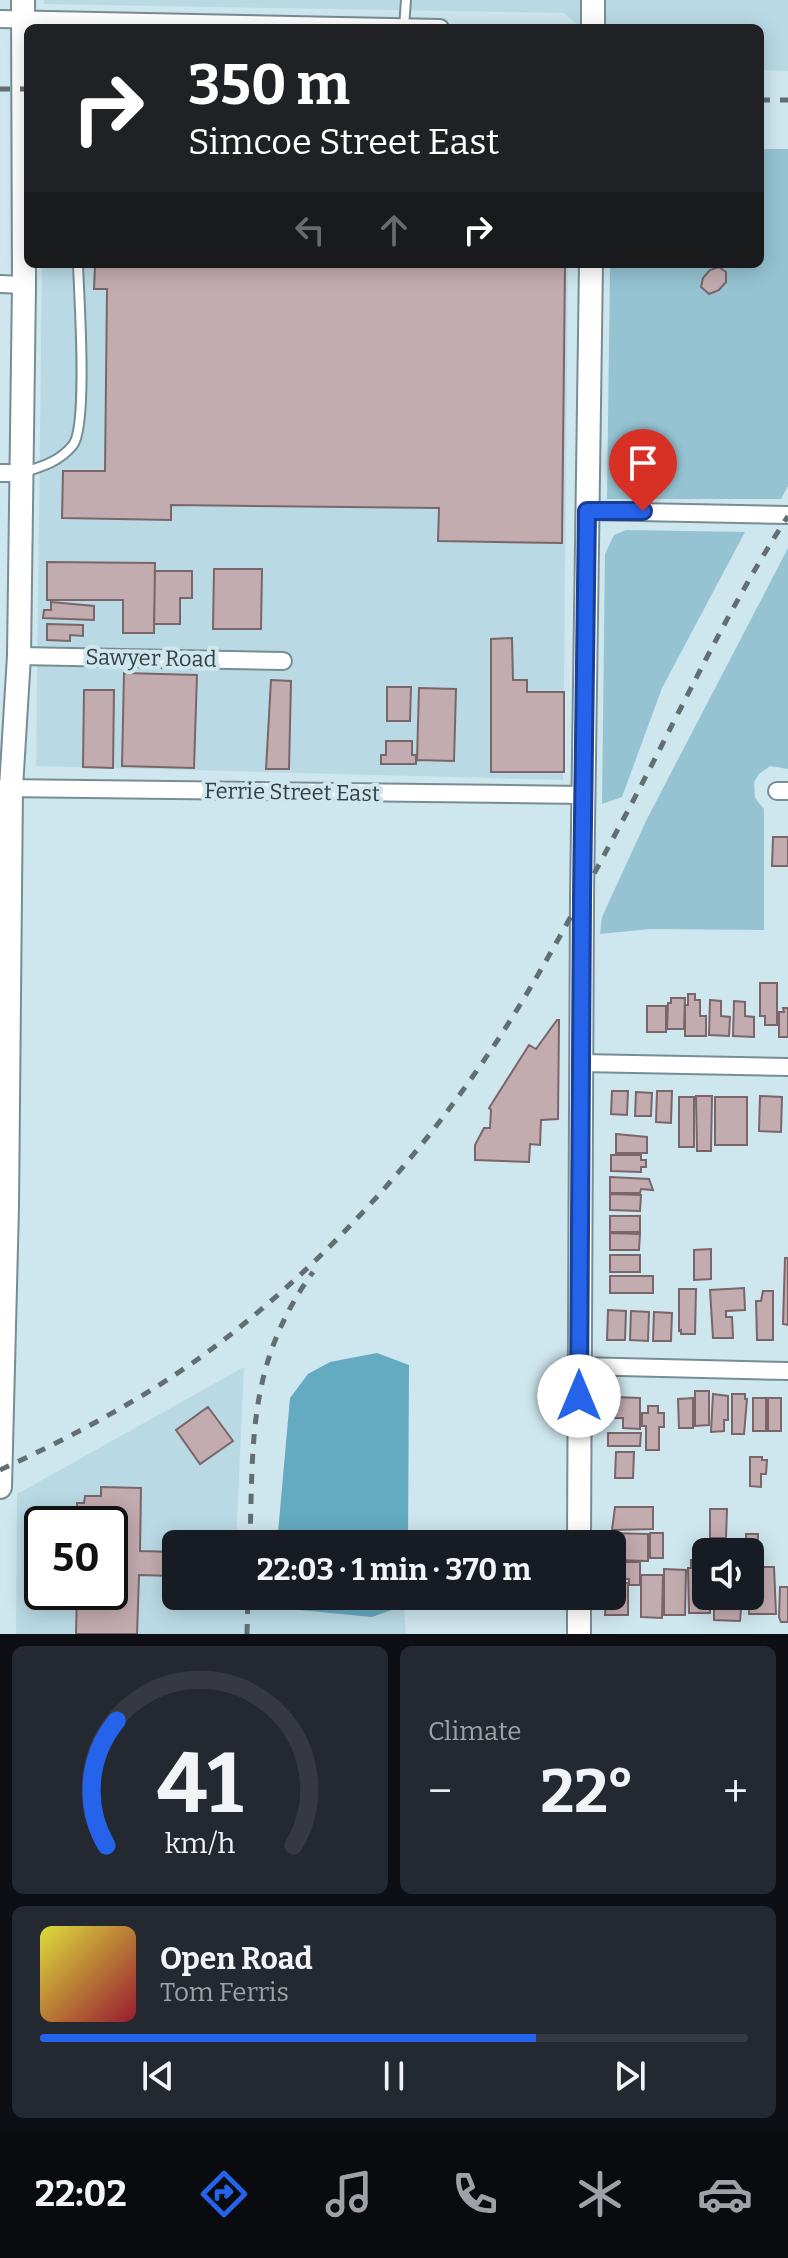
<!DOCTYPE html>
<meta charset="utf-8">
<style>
body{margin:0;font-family:Bitter,serif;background:#242831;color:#f1f3f6;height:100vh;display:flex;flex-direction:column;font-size:30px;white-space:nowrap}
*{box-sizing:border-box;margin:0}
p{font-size:26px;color:#9ea1a6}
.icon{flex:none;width:44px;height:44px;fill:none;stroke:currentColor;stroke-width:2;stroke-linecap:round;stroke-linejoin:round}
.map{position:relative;height:1634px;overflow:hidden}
.panel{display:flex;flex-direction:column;gap:12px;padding:12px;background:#0d0f14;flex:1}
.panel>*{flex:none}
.banner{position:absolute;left:24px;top:24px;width:740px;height:244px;border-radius:12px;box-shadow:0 4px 20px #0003;background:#202124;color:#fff;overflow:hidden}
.buttons{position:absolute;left:692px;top:1538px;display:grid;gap:16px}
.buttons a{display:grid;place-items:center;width:72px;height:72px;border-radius:12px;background:#171b24;box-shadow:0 4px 20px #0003;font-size:40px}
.speed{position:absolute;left:24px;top:1506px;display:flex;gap:16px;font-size:40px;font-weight:700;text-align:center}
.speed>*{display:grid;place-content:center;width:104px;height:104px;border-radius:50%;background:#171b24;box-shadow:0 4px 20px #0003;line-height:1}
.speed .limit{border:4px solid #111;border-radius:12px;background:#fff;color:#111}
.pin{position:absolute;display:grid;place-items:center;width:68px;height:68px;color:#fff;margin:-82px -34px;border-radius:50% 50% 50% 0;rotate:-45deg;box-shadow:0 0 8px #0007}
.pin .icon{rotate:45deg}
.me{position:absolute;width:88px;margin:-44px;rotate:0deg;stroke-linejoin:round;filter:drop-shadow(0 0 6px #0008)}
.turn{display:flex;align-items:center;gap:28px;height:168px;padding:0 32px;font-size:36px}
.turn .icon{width:104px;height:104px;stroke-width:2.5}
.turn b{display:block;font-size:56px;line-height:68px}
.lanes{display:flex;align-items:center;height:76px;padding:0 32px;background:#0003;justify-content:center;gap:40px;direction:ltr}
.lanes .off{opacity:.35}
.big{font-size:60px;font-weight:700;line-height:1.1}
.panel .card{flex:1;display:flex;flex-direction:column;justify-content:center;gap:12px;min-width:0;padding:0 28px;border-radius:12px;background:#242831}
.panel .dial{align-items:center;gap:0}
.dial svg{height:208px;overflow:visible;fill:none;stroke:#363941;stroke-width:7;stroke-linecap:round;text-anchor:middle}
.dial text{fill:#f1f3f6;stroke:none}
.song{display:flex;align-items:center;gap:24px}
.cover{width:96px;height:96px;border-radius:12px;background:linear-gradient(135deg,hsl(60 70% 55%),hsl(350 70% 35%))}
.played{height:8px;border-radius:4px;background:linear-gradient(90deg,#2563eb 70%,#363941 70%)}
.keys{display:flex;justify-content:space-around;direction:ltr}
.heat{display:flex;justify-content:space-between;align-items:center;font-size:44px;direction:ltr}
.panel .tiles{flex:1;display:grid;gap:12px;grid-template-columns:1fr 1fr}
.card:last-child{grid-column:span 2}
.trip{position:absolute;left:162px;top:1530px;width:464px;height:80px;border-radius:12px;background:#171b24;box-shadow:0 4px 20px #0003;font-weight:700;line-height:80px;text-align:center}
.menu{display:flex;height:128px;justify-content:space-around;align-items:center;background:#090b0e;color:#9ea1a6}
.menu .icon{width:56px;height:56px}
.menu .current{color:#2563eb}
.menu b{font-size:36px;color:#f1f3f6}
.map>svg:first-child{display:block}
.built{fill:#b9dae5;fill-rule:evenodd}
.green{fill:#95c3d2}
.forest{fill:#64abc1}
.building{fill:#c3acb0;stroke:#7a6569;stroke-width:2}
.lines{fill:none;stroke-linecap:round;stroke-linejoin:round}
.service-casing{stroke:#778d94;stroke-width:12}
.minor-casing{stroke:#778d94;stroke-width:20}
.secondary-casing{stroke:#778d94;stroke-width:26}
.service{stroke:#fff;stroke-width:8}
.minor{stroke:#fff;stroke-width:16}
.secondary{stroke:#fff;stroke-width:22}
.rail{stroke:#616f73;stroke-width:5;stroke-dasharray:10 10;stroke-linecap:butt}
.route-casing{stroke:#184099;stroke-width:20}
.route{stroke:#2563eb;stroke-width:14}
.labels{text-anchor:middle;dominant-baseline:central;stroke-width:8;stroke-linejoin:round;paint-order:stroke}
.street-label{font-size:22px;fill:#353f42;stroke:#cee6ee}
</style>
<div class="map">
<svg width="788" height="1634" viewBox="0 0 788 1634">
<rect width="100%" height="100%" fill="#cee6ee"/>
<!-- built -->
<path class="built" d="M44 0H788V71L760 70V28H581L564 13 44 4Z
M42 264H568L563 780 36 766Z
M244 1367 236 1544H176V1596H403L406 1634H16L17 1494ZM42 1524H110V1592H42Z"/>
<!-- green -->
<path class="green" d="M760 149H788V486L781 499H607L610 264H760Z
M626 530 745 532 662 688 622 797 602 804 605 554 614 535Z
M788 548V769L770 766 759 774 754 782 755 798 764 809V930L650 929 600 934 602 917 647 819Z"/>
<!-- forest -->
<path class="forest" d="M377 1353 409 1365 408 1544H277L290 1398 308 1374 330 1362Z
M278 1596H413L414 1602 372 1617 279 1608Z"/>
<!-- building -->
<path class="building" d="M105 264H565L562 543 438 541 439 508 171 505V520L62 518 63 471H105L107 289H94L95 266Z
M719 267 726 272V282L719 290 709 294 701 287 703 278 710 270Z
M47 562 155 563 154 633H123V600H47Z
M214 569H262L261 629H213Z
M155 571H192V598H180V624H154Z
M51 602 94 606V620L43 618 44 610H51Z
M47 624 83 625V636L70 635V641L47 640Z
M512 638 513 680H527V692H564V772H491V639Z
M124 673 197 675 194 768 122 766Z
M271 680 291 681 289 769H266Z
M387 687H411L410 721H387Z
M419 688 456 689 454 761 417 760Z
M84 690H114L113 768 83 767Z
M386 741H412V755H416V764H381V755H386Z
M773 837H788V866H772Z
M760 983H777V1025H765V1016H760Z
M688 994H695V1000H700V1016H706V1036H685V1005H688Z
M671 998H685L684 1029H667L668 1003H671Z
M710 1000 721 1001V1016L730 1017 729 1036 709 1035Z
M734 1001 745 1002V1016L754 1017V1037L733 1036Z
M647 1006H666V1032H647Z
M783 1008H788V1037H779V1012H784Z
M557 1020H559L558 1119 541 1120 540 1145 530 1144 529 1162 475 1160V1145L484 1128H490L491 1110 489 1108 529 1045 536 1049Z
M612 1091H628L627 1115 611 1114Z
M657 1091H672L671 1123 656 1122Z
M636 1092 652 1093 651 1116H635Z
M696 1096H712L711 1151H697Z
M760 1096 782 1097 781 1132 759 1131Z
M679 1097H694V1147H679Z
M715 1097H747V1145H715Z
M616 1134 647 1137V1153H616Z
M611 1155H641V1160H646V1167H641V1172L611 1171Z
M610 1177 649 1179 653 1190 641 1189 640 1193H610Z
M610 1194 641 1195 640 1211 610 1210Z
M610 1216H640V1232H610Z
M610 1233 640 1234 639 1250H610Z
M711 1249V1279L694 1280V1250Z
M610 1255H640V1272H610Z
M785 1258H788V1325L783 1324Z
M610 1276H653V1293H610Z
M744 1288 745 1310 726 1311V1317H732L733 1338H713L710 1290Z
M679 1289H696L695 1334H681V1330L679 1331Z
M763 1291H773V1340H757L756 1301H761Z
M608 1310 626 1311 625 1340H607Z
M631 1311 649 1312 648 1341 630 1340Z
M654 1312 672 1313 671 1341H653Z
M695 1391H709V1425L695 1426Z
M713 1394 728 1396V1420H724V1431L711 1432Z
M732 1394H745V1399H747L744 1434H732Z
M613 1397 640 1398V1429L623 1428V1418H613Z
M693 1398V1428H679L678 1399Z
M753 1398H766V1431H753Z
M768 1398H781V1431H768Z
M648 1406H658V1413H664V1427H659V1450H646V1426H642V1413H648Z
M208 1407 233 1441 200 1464 176 1430Z
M608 1433H641L640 1446H608Z
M616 1452H634L633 1478H615Z
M750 1457H762V1460H767L766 1474H761V1487L750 1486Z
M101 1487 141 1488 140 1551 174 1552V1576L139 1575 137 1634H76L77 1592H110V1524H77V1503H84L85 1496H101Z
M615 1507H653V1529L612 1530Z
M710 1509H727L726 1538H710Z
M608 1533 648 1534V1561L612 1560V1544H608Z
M650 1533H663V1558H650Z
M746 1534H758L757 1562H750V1552H746Z
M691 1560H706V1596H710V1613H689L688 1568H691Z
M618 1562H640V1585H629V1579H618Z
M750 1567H774L776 1614H749Z
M664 1569 686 1570 685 1615H664Z
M641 1575H663L662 1618 641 1617Z
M612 1583H628V1615H605L606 1596H612Z
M780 1587H788V1622H781L779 1617Z
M714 1596H742L740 1621 714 1620Z"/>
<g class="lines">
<defs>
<path id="service" d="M404 27 406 0
M25 472C44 466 60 461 73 445 88 426 79 295 78 264"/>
<path id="minor" d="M0 19 440 28
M0 284 24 285
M0 473H20
M587 511 788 515
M19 656 283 661
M2 788 585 795
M777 791H788
M581 1063 788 1067
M579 1366 788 1371"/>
<path id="secondary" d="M593 28V0
M0 1487 7 1206 11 788 19 656 24 285 23 0
M579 1544 582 897 591 264
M579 1634V1596"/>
</defs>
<!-- service casing -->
<use href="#service" class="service-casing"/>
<!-- minor casing -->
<use href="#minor" class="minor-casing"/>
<!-- secondary casing -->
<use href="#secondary" class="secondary-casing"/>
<!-- service -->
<use href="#service" class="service"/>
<!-- minor -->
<use href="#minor" class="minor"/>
<!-- secondary -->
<use href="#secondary" class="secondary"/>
<!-- rail -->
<path class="rail" d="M0 89H28
M760 100H788
M0 1470C84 1431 168 1386 240 1327 328 1256 408 1169 473 1076 531 995 577 905 624 818 678 717 725 613 788 516
M250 1544C253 1439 248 1362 313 1272
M247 1634 248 1596"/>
</g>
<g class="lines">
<defs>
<path id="route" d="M579 1396 582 897 587 511H643"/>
</defs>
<!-- route casing -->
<use href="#route" class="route-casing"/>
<!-- route -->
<use href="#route" class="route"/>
</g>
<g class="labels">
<!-- street labels -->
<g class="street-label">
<text transform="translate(151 658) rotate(1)">Sawyer Road</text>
<text transform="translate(292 792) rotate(1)">Ferrie Street East</text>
</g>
</g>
</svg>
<div class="buttons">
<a><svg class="icon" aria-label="sound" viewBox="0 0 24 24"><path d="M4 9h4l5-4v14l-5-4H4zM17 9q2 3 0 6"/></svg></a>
</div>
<div class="speed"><div class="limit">50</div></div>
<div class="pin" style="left:643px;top:511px;background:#d93025"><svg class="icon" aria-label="arrive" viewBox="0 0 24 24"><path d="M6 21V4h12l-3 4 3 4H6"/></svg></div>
<svg class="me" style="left:579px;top:1396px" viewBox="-20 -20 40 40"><circle r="19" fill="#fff"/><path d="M0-13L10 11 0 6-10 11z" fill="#2563eb"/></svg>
<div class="trip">22:03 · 1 min · 370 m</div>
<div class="banner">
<div class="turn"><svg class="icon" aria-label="right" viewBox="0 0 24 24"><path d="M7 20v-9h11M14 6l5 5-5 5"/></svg><div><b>350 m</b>Simcoe Street East</div></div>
<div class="lanes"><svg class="icon off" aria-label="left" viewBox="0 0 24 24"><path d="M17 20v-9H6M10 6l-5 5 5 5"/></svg><svg class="icon off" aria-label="ahead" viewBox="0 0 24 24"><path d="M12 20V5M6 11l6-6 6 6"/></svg><svg class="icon" aria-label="right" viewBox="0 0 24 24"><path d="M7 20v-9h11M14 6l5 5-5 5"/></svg></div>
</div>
</div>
<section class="panel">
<div class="tiles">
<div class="card dial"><svg viewBox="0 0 100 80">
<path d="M14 69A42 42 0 1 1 86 69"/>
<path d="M14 69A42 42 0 0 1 18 21" stroke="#2563eb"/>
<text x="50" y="56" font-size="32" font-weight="700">41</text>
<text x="50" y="72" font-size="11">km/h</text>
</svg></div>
<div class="card"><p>Climate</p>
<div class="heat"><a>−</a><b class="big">22°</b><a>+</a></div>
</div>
<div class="card">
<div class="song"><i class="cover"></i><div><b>Open Road</b><p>Tom Ferris</p></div></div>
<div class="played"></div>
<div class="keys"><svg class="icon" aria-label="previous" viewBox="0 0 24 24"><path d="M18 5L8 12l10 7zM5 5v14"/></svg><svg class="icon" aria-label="pause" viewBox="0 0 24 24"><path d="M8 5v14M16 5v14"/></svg><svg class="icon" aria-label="next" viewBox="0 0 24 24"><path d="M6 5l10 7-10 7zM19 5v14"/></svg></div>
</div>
</div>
</section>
<nav class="menu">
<b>22:02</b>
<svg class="icon current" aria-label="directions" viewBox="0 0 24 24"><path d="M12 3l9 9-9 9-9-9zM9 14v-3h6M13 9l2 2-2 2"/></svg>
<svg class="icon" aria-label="music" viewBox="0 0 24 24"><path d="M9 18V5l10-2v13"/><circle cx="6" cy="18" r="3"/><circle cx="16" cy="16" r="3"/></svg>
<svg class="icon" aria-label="phone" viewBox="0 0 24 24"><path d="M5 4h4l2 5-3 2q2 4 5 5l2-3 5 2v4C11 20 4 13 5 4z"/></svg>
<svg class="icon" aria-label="climate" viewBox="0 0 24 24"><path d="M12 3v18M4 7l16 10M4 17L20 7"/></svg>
<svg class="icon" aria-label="car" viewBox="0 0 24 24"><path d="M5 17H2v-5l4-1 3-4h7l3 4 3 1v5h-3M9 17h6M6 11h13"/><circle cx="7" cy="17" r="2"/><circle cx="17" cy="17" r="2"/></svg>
</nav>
